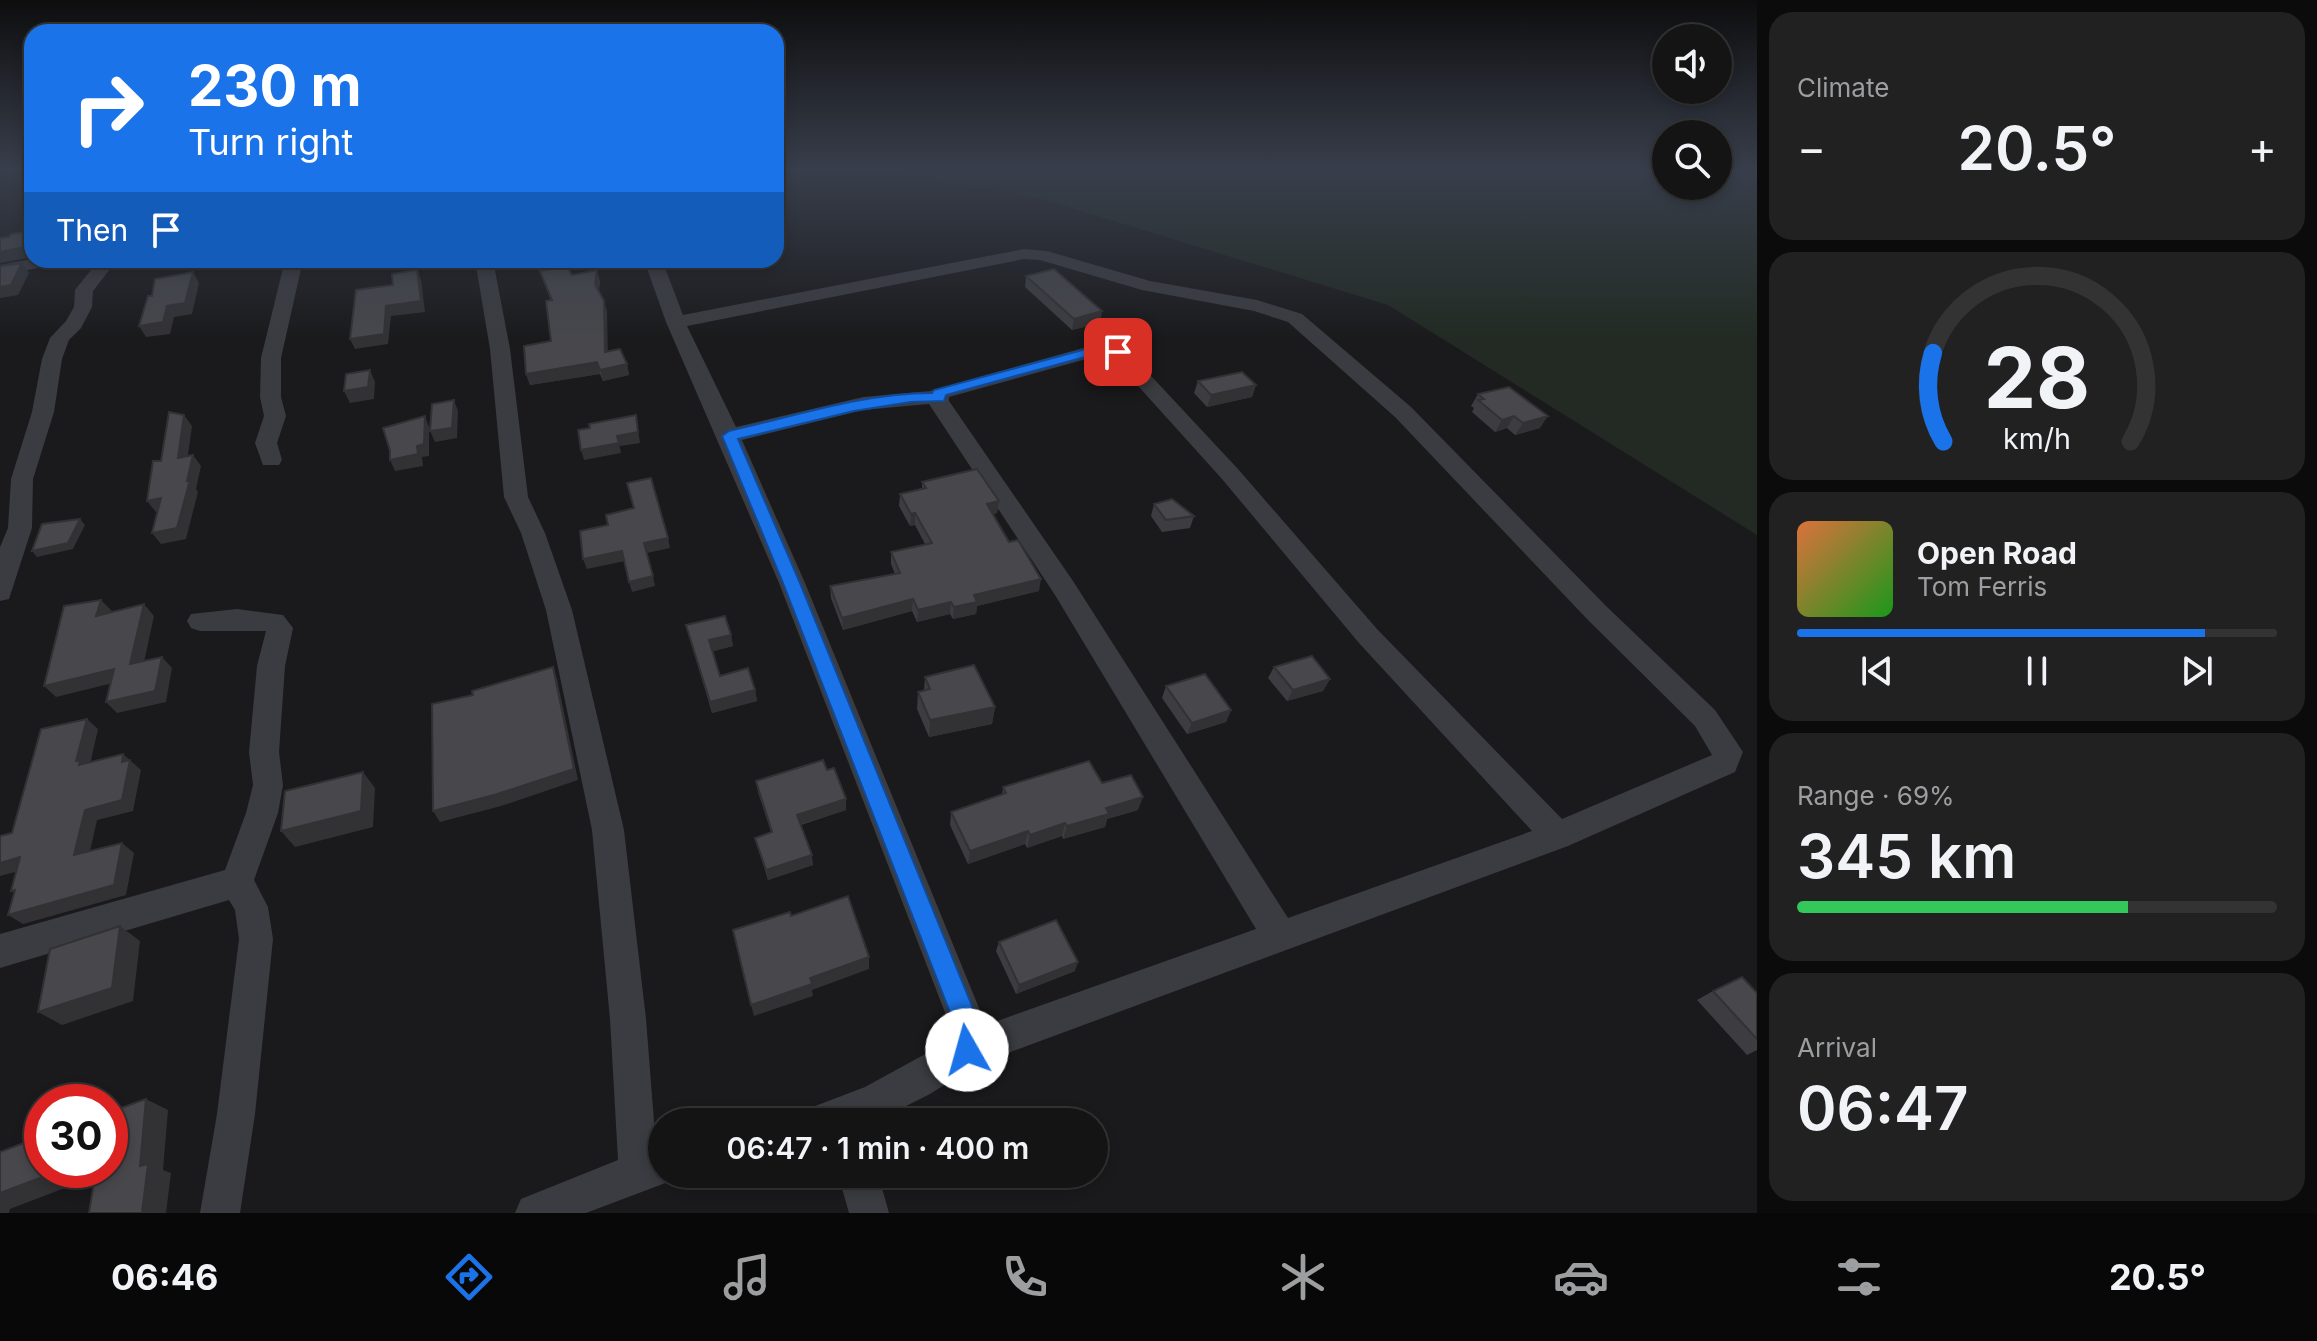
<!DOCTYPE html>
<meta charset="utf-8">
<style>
body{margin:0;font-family:Inter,sans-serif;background:#212122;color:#f1f3f6;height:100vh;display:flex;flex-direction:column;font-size:30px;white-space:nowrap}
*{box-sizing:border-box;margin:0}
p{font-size:26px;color:#9d9ea0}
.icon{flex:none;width:44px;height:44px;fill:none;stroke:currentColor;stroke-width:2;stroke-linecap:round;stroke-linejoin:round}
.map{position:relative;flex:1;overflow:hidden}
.details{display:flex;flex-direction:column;gap:12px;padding:12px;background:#0b0b0c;width:560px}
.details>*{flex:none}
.banner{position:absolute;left:24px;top:24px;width:760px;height:244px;border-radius:24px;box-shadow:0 4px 12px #0003,0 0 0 2px #333334;background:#1a73e8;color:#fff;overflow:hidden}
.fabs{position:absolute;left:1652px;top:24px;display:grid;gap:16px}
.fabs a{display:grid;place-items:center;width:80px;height:80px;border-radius:50%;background:#141415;box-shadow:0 4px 12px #0003,0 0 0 2px #333334;font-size:40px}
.speed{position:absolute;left:24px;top:1084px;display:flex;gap:16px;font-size:40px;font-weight:700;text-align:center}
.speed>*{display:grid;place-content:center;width:104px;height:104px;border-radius:50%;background:#141415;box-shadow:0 4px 12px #0003,0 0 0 2px #333334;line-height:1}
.speed .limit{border:12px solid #d22;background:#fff;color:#111}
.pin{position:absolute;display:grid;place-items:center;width:68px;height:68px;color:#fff;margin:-34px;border-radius:16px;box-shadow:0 4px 12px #0006}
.me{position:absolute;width:88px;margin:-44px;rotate:353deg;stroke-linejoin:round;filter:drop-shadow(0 0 6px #0008)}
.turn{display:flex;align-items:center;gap:28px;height:168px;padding:0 32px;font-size:36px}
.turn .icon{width:104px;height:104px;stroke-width:2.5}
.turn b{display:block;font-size:56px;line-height:68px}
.then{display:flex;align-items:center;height:76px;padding:0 32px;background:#0003;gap:16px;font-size:30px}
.big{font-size:60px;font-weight:600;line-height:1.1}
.details .card{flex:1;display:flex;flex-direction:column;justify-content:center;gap:12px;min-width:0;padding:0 28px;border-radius:24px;background:#212122}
.details .dial{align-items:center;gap:0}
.dial svg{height:208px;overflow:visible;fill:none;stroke:#333334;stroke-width:7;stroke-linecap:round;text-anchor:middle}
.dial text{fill:#f1f3f6;stroke:none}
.song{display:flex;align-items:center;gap:24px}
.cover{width:96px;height:96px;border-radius:12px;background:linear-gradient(135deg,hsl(20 70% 55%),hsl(120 70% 35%))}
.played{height:8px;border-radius:4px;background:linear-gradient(90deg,#1a73e8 85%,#333334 85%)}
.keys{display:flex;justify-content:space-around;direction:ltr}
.heat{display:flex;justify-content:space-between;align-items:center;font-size:44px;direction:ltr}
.charge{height:12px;border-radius:6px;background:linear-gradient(90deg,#34c759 69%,#333334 0)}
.trip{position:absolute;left:648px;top:1108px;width:460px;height:80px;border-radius:40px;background:#141415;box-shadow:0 4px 12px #0003,0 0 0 2px #333334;font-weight:600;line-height:80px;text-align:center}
.tabs{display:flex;height:128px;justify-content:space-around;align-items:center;background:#080808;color:#9d9ea0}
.tabs .icon{width:56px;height:56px}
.tabs .selected{color:#1a73e8}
.tabs b{font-size:36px;color:#f1f3f6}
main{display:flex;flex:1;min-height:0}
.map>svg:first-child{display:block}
.green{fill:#222a23}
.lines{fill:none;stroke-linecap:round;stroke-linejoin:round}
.minor{fill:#3b3c41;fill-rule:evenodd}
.wall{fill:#3d3d41}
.shaded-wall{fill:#323235}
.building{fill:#47474c;stroke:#323235;stroke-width:2}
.route{fill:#1a73e8;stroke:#114b97;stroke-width:2}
</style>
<main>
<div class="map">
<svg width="1757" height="1213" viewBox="0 0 1757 1213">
<rect width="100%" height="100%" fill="#1a1a1c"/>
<!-- green -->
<path class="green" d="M885 170H1666V186H1718V170H1757V535L1388 305 1042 199Z"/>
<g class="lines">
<!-- minor -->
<path class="minor" d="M1024 249 1047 251 1150 281 1257 300 1302 314 1411 407 1606 606 1715 710 1743 752 1735 772 1568 846 978 1064 930 1094 874 1122H805L810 1108 865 1087 938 1047 950 1040 951 1028 779 583 666 322 644 260H662L683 315ZM1024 259 1040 260 1142 290 1254 311 1288 322 1395 417 1588 620 1695 726 1712 755 1562 819 1377 629 1238 469 1125 348 1101 343 930 391 863 397 736 427 687 326ZM1101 355 1112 357 1222 479 1359 643 1532 831 1288 918 1073 581 949 401V397ZM929 404 1055 595 1256 929 986 1025 805 583 742 440 863 410Z
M32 259 63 260 54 265 0 275V265Z
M99 260H117L93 291 92 307 81 328 69 340 62 359 54 412 33 479 32 528 9 599 0 601V547L8 528 11 479 32 412 42 359 50 338 66 321 74 307 75 290Z
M285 260H303L281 358V397L286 416 277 443 282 460 279 465H263L255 443 264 416 260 397 261 358Z
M475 260H493L510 349 528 497 545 533 572 610 624 830 646 1019 656 1147 662 1145V1174H678L676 1179 586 1213H515L521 1199 618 1160 610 1019 592 830 546 610 521 533 504 497 490 349Z
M237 609 283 615 293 628 285 666 279 752 283 785 278 813 254 880 268 907 273 939 255 1114 240 1213H200L217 1114 239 939 235 910 229 900 0 968V934L225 870 246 813 253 785 249 752 257 666 266 631H200L191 628 187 621 191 614Z
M838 1174H878L889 1213H849Z"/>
</g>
<!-- wall -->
<path class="wall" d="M540 271 572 275 600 281 599 290 607 312V351L627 364 629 375 603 381 600 374 530 385 526 374 551 341V301Z
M1026 276 1102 311 1100 323 1072 330 1025 287Z
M1198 381 1256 385 1252 397 1207 407 1194 393Z
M1478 394 1540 428 1515 435 1507 428 1495 432 1472 412 1474 408 1471 406Z
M922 482 999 501 997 513 993 514 1039 591 977 606 976 614 953 619 950 614 917 622 912 611 843 630 831 598 830 586 895 574 891 564V552L925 544 915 525 910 526 899 506 900 494 922 488Z
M1154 504 1194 516 1190 528 1162 532 1151 516Z
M686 625 731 635 733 646 712 651 720 676 755 690 757 701 712 713Z
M1274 667 1330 679 1323 691 1287 701 1268 678Z
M925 677 995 707 992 724 929 737 917 709 918 692 924 691Z
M1166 686 1231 710 1226 722 1187 734 1162 698Z
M827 770 846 799V810L801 825 813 865 768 880 755 838 771 832 758 792 756 781Z
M1102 783 1138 810 1107 819 1105 827 1063 839 1062 836 1027 848 1025 844 968 864 950 825 951 812 1002 795 1003 787Z
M999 942 1075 971 1016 994 996 951Z
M1713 991 1757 993V1050L1747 1055 1697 1000Z"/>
<!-- shaded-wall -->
<path class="shaded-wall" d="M32 243V257L0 263V252Z
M22 263 29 273 18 295 0 298V287Z
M417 270 421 280 425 312 391 316 388 344 355 349 350 339 386 306Z
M597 270 600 281 598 295 595 284Z
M193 272 199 283 192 314 174 317 170 334 146 337 139 326Z
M604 301 607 312 608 363 605 352Z
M1102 311 1100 323 1072 330 1074 319Z
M597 362 600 374 530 385 526 374Z
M627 364 629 375 603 381 600 370Z
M370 370 375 382 374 399 350 403 344 391Z
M1256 385 1252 397 1207 407 1211 395Z
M454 400 458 411 457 438 435 442 430 431Z
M184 415 192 426 186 469 178 458Z
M636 415 640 443 620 446 617 436Z
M425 416 429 427V456L422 457 423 466 395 471 390 460 417 446Z
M1514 416 1507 428 1495 432 1502 420Z
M1548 416 1540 428 1515 435 1523 423Z
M619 443 621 453 584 460 581 450Z
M193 455 201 466 196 489 198 492 186 539 161 544 152 533 187 481Z
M161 498 169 509 156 512 147 501Z
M999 501 997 513 986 516 987 504Z
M915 513V525L910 526 911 514Z
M80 519 85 525 73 549 37 557 32 551Z
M668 538 670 548 647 553 644 543Z
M622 551 625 561 587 569 583 559Z
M653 576 655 586 632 592 629 582Z
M1041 579 1039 591 977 606 976 614 953 619 954 607 974 595Z
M913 599 912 611 843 630 842 618Z
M101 600 112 611 96 616Z
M951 602 950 614 917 622 918 610Z
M144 604 154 616 141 676 130 664Z
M731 635 733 646 711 652 709 640Z
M162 657 172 668 166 702 117 713 106 702Z
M553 667 557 679 578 780 501 806 440 822 433 811Z
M114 669 125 680 56 697 44 686Z
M1330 679 1323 691 1287 701 1293 690Z
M755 690 757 701 712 713 710 702Z
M995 707 992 724 929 737 930 720Z
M1231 710 1226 722 1187 734 1192 723Z
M87 719 98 729 89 769 79 765 76 761Z
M123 754 141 770 133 811 97 820 87 865 74 855 85 810 122 762Z
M363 772 375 788 373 827 295 847 281 831Z
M1143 797 1138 810 1107 819 1105 827 1063 839 1067 826 1106 808Z
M846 799V810L798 825 797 815Z
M1065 823 1062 836 1027 848 1030 835Z
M1028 831 1025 844 968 864 970 851Z
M122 843 134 853 126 895 23 924 8 915Z
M812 855 813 865 768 880 766 870Z
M20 857 34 867 0 876V863Z
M120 926 140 941 133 1001 62 1025 38 1012Z
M869 957V969L812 990 813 996 754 1016 751 1005 810 978Z
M1078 962 1075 971 1016 994 1019 985Z
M146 1099 168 1110 163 1170 171 1173 166 1213H142L140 1166Z
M122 1166 10 1209 9 1213H0V1193L61 1170H110Z"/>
<!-- building -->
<path class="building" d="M32 231V243L30 246 0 252V238L9 237 11 234Z
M22 263 11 285 0 287V266Z
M567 266 572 275 597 270 595 284 604 301 605 352 620 349 627 364 600 370 597 362 526 374 524 346 551 341 546 301 552 300 540 271Z
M1054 269 1102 311 1074 319 1026 276Z
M417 270 421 301 386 306 384 334 350 339 356 290 393 285 392 274Z
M193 272 185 303 167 306 163 322 139 326 148 296H152L155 279Z
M370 370 368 387 344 391 346 374Z
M1242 372 1256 385 1211 395 1198 381Z
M1509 387 1548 416 1523 423 1514 416 1502 420 1478 400 1484 399 1478 394Z
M454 400 452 428 430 431 432 404Z
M169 412 184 415 178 458 193 455 187 481 190 480 177 528 152 533 161 498 147 501 153 461H161Z
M636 415 638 432 617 436 619 443 581 450 578 430 590 428 589 424Z
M425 416 424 444 417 446 418 454 390 460V451L383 428Z
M977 469 999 501 987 504 1009 542 1018 540 1041 579 974 595 977 602 954 607 951 602 918 610 913 599 842 618 830 586 900 573 891 552 932 543 915 513 911 514 900 494 926 488 922 482Z
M651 478 668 538 644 543 653 576 629 582 622 551 583 559 580 531 608 525 606 515 634 508 627 483Z
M1172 499 1194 516 1166 520 1154 504Z
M80 519 68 543 32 551 42 524Z
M101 600 96 616 144 604 130 664 162 657 155 691 106 702 114 669 44 686 64 606Z
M725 616 731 635 709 640 720 676 748 668 755 690 710 702 686 625Z
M1312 656 1330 679 1293 690 1274 667Z
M974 665 995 707 930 720 918 692 930 689 925 677Z
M553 667 574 769 494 795 433 811 432 704 473 695 472 691Z
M1205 674 1231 710 1192 723 1166 686Z
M87 719 76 761H80L79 765 123 754 122 762 130 760 122 800 85 810 74 855 122 843 114 885 8 915 15 890 11 891 20 857 0 863V836L12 833 41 729Z
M823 760 827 770 834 768 846 799 797 815 812 855 766 870 755 838 772 832 756 781Z
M1089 761 1102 783 1131 775 1143 797 1106 808 1109 814 1067 826 1065 823 1030 835 1028 831 970 851 951 812 1006 793 1003 787Z
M363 772 361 811 281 831 285 791Z
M848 896 869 957 810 978 812 984 751 1005 733 930 790 912 791 916Z
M1056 920 1078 962 1019 985 999 942Z
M120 926 112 988 38 1012 50 949Z
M1742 977 1757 993V1039L1713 991Z
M146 1099 140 1166 148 1164 142 1213H89L96 1170H110V1112Z
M42 1136V1170H61L0 1193V1152Z"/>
<!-- sky -->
<linearGradient id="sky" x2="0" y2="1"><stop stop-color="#0e0e0f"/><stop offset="0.5" stop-color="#383e4b"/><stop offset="1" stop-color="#383e4b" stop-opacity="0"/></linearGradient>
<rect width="1757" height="340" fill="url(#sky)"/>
<!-- route -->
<path class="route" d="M1101 345 1125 352 1118 356 1101 353 1089 356 946 395 944 401 911 402 854 411 738 439 800 583 981 1028 976 1060 967 1063 958 1060 954 1050 956 1028 783 583 722 436 729 431C795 416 864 393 932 393L934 390Z"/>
</svg>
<div class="fabs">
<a><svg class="icon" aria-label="sound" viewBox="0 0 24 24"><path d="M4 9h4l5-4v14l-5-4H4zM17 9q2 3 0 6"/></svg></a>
<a><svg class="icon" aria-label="search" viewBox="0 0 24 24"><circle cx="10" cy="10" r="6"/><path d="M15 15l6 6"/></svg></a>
</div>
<div class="speed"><div class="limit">30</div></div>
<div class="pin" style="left:1118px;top:352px;background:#d93025"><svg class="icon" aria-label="arrive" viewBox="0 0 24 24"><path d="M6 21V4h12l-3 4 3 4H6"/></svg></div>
<svg class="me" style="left:967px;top:1050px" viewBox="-20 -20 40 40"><circle r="19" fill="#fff"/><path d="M0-13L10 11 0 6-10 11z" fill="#1a73e8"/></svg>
<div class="trip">06:47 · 1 min · 400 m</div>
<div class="banner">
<div class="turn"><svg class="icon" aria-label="right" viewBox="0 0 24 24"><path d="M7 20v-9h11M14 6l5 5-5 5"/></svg><div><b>230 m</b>Turn right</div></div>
<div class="then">Then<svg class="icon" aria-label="arrive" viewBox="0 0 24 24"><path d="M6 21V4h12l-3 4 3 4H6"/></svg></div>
</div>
</div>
<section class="details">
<div class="card"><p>Climate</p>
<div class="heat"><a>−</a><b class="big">20.5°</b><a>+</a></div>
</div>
<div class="card dial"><svg viewBox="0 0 100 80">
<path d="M14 69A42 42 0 1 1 86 69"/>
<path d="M14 69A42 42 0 0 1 10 35" stroke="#1a73e8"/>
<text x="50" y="56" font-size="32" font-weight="700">28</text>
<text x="50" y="72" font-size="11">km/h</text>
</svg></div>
<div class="card">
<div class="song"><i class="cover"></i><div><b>Open Road</b><p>Tom Ferris</p></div></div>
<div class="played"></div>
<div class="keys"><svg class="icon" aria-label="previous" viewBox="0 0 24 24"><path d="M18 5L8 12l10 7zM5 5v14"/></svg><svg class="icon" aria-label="pause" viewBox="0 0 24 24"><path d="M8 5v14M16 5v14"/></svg><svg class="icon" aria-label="next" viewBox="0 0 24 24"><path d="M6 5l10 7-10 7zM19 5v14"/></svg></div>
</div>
<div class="card"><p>Range · 69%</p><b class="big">345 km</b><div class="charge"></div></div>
<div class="card"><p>Arrival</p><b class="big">06:47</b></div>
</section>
</main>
<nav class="tabs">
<b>06:46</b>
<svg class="icon selected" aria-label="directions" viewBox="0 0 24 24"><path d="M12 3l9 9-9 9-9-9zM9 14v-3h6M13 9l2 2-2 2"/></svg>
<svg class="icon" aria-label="music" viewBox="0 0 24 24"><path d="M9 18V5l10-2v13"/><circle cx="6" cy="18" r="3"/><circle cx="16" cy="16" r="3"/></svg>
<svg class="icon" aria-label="phone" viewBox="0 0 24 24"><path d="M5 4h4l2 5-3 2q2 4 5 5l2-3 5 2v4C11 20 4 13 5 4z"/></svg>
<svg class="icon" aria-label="climate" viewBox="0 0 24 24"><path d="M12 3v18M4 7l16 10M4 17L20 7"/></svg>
<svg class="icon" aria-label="car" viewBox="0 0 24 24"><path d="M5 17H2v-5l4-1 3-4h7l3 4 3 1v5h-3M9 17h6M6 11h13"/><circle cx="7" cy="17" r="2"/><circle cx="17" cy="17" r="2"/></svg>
<svg class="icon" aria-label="filters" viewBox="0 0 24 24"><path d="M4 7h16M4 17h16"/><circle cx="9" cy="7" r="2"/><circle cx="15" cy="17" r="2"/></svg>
<b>20.5°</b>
</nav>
